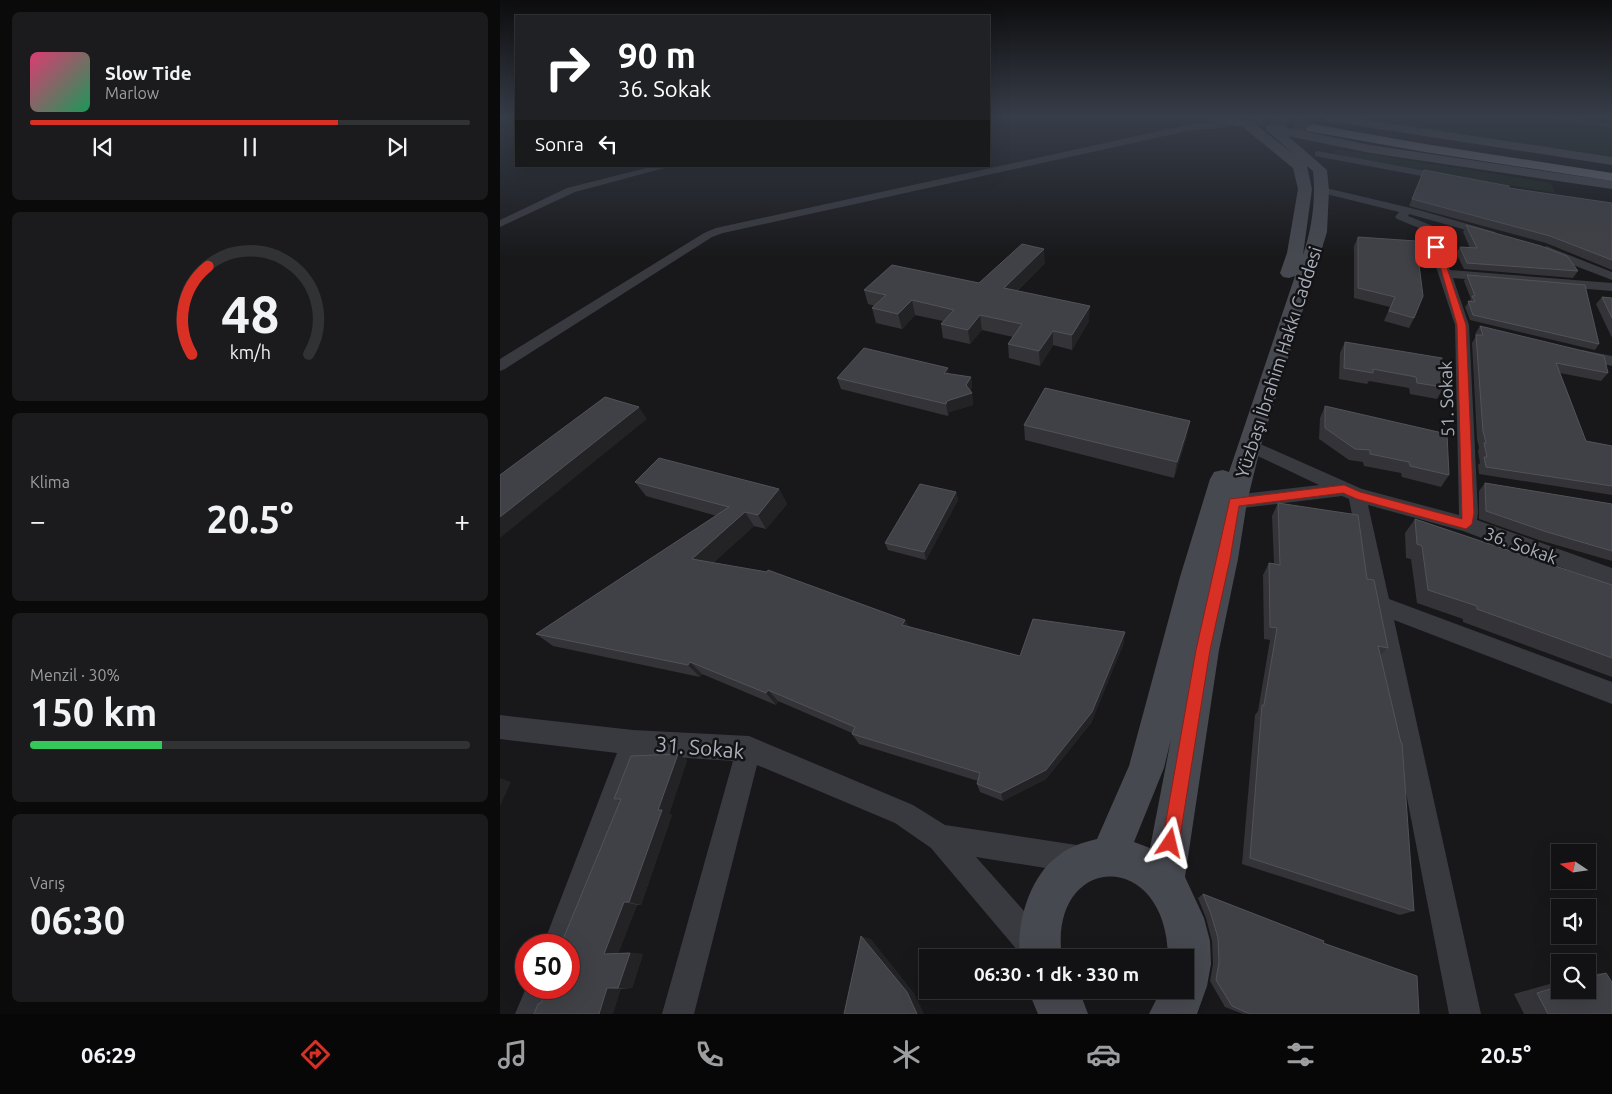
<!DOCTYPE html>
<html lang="tr">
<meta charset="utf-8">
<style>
body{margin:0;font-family:Ubuntu,sans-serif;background:#1b1b1d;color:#f1f3f6;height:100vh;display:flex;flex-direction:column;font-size:19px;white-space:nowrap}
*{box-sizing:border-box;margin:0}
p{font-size:16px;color:#9c9ea0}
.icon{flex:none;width:28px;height:28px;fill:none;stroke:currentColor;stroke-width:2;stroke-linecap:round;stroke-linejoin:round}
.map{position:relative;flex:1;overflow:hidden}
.drawer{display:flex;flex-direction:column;gap:12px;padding:12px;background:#0a0a0b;width:500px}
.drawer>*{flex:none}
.top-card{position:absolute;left:15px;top:15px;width:475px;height:152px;border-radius:0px;box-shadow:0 5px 20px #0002,0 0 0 1px #313234;background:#202124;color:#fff;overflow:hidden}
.needle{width:32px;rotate:283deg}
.controls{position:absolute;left:1051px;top:844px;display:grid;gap:10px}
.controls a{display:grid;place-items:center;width:45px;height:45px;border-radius:0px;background:#121214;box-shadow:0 5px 20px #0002,0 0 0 1px #313234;font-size:25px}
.speed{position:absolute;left:15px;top:934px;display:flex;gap:10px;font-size:25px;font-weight:700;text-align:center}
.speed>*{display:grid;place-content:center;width:65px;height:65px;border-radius:50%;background:#121214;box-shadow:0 5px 20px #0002,0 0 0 1px #313234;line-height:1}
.speed .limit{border:8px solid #d22;background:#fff;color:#111}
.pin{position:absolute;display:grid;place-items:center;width:42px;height:42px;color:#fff;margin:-21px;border-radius:10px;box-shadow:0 2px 8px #0006}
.me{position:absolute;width:55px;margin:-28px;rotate:10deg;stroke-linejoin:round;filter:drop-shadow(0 0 4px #0008)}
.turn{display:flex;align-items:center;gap:18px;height:105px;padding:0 20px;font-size:22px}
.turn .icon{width:65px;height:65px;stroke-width:2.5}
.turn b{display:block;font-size:35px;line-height:42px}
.then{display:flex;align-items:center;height:48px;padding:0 20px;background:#0003;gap:10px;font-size:19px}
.big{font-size:38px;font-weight:600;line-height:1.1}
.drawer .tile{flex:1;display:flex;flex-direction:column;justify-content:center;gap:8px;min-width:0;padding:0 18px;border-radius:8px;background:#1b1b1d}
.drawer .dial{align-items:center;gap:0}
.dial svg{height:130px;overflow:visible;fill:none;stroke:#313234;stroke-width:7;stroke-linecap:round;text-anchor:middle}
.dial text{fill:#f1f3f6;stroke:none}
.song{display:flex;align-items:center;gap:15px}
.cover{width:60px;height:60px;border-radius:8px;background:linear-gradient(135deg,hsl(340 70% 55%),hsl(150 70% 35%))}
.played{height:5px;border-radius:2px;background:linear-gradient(90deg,#d93025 70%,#313234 70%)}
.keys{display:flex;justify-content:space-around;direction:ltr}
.heat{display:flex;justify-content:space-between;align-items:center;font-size:28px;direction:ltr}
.charge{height:8px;border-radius:4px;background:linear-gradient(90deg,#34c759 30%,#313234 0)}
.trip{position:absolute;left:419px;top:949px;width:275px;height:50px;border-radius:0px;background:#121214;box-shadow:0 5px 20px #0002,0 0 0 1px #313234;font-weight:600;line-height:50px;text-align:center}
.menu{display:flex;height:80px;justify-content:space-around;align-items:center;background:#070708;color:#9c9ea0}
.menu .icon{width:35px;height:35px}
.menu .active{color:#d93025}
.menu b{font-size:22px;color:#f1f3f6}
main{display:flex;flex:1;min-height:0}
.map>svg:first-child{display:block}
.green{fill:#1d261f}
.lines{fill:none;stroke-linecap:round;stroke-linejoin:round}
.stream{stroke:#2d373f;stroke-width:4}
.highway-tunnel{stroke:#35363a;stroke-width:14;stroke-dasharray:14 7;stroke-linecap:butt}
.street{fill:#393a40;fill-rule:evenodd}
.secondary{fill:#474950;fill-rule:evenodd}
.highway{fill:#646871;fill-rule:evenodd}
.wall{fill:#343438}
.shaded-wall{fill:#232326}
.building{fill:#404146;stroke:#515358}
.route{fill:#d93025;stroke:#8d1f18}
.labels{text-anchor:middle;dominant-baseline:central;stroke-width:5;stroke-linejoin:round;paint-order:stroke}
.street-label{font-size:18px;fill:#a9afbb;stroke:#131315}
.near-street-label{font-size:21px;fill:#a9afbb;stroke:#131315}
</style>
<main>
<section class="drawer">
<div class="tile">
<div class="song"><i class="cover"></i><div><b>Slow Tide</b><p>Marlow</p></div></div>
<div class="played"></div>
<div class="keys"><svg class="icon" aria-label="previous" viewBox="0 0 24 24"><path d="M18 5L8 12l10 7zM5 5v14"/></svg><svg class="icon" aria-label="pause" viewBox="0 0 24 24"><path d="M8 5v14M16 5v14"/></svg><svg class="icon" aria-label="next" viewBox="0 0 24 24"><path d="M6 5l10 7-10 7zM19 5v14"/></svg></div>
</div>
<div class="tile dial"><svg viewBox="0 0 100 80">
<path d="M14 69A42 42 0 1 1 86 69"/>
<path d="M14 69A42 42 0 0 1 24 15" stroke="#d93025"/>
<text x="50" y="56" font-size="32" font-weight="700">48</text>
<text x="50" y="72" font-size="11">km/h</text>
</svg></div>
<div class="tile"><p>Klima</p>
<div class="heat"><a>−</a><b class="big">20.5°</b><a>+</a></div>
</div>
<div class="tile"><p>Menzil · 30%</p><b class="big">150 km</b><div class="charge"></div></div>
<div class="tile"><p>Varış</p><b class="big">06:30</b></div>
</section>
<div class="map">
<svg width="1112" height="1014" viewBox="0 0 1112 1014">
<rect width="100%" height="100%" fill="#18181a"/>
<!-- green -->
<path class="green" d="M740 117H793L795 121C784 133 750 129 740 117Z
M850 117H1045L1112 128V159L854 119Z
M838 149 1051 183 1055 193 835 155 832 151Z"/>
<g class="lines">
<!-- stream -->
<path class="stream" d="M1053 117 1112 126"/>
<!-- highway-tunnel -->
<path class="highway-tunnel" d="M753 117 812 128"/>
<!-- street -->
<path class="street" d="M735 119 739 122 738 124 723 128 692 130 223 233 212 237 5 369 0 371V359L204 233 216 228 692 124 723 122Z
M818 151 948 175 953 178 948 181 815 156V152Z
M154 166H172L75 192 0 227V220L67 188Z
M822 187 919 210 995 232 997 234 995 236 991 237 909 214 908 216 933 226 950 270 1112 283V291L953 278 969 325 978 513 977 520 1112 568V586L963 531 868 505 889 599 1112 682V704L894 620 981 1014H949L849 499 842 496 734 509 727 507 725 502 727 497 734 495 819 485 743 449 740 445 743 441 749 439 862 489 959 515 955 325 924 230 897 219 895 217 899 212 818 192 817 190Z
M1046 246 1112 272V280L1042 253 1040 250Z
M1082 350 1112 356V366L1077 357 1075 354 1077 351Z
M0 715 133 730 249 736 413 805 445 825 583 846 593 850 597 860 593 870 583 874 476 857 548 938 552 949 549 958H524L431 848 395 823 257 765 194 1014H162L233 761 142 755 69 955V945H43L117 753 0 739Z
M26 988H57L47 1014H15Z"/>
<!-- secondary -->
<path class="secondary" d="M702 117H727L751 121 795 155 767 131 765 128 767 125 771 124 870 145 1112 181V189L870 153 788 136 827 170 829 190 827 232 761 445 747 502 738 559 719 650 685 877 704 918 710 941 711 964 707 986 697 1014H649L661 990H685V958H668C667 846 547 853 562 958H520C516 924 529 877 558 856 568 847 584 842 597 839L629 766 680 577 710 479 714 472 723 470 729 472 795 276 789 278 783 277 780 273 787 253 798 189 793 168 743 127 708 121ZM807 166 813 171C816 200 812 228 803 255L812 189ZM671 739 650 848 634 842 664 768Z
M822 117H849L1112 157V165L828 121Z
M528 990H573L582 998 588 1014H538Z"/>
<!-- highway -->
<path class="highway" d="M812 124 925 144 1112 173V181L925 152 807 131 806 128Z"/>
</g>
<!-- wall -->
<path class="wall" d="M924 170 1009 188 1112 203V270L1046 243 909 206Z
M966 225 1078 271 1073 278 964 269 956 253 960 247 970 248 963 232Z
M858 237 914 318 909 328 884 321 890 307 854 298V246Z
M545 263 517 291 589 321 572 350 553 345 540 366 509 358 508 344 513 337 482 330 470 344 443 338 441 324 443 321 415 315 402 329 376 323 372 308 375 306 368 304 364 290 479 283Z
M967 275 1099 344 1095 350 970 320 965 307 971 299 964 281Z
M1102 297 1112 298V338L1096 304Z
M980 326 1108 373 1101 381 1060 373 1086 441 1112 446V495L979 474 978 465 980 463 978 451 979 448 977 439 972 343 976 336 975 334Z
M845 342 944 387 937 399 910 394 909 388 869 381 867 384 839 379 840 353Z
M449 374 471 377 472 388 470 391 472 393 473 405 449 412 448 416 341 389 337 378Z
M825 406 949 475 941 487 902 477 901 473 864 466 863 462 849 460 819 439 820 418Z
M524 425 687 436 674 478 525 440Z
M135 482 279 489 287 504 266 529 254 526 213 563 405 620 408 626 520 656 625 632 623 645 591 723 546 779 503 801 480 792 477 784 478 781 359 744 352 734V733L278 701 276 705 202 674 200 677 53 646 36 634 217 516 146 496Z
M985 483 1112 504V561L1039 540 979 519V491Z
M456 492 458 500 426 560 388 550 385 543Z
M778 503 867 579 888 648 880 656 914 911 900 915 742 864 755 715 758 711 770 640 764 639 763 575 769 563H774L772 516Z
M915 519 1112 585V677L963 622V619L917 603 911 559 906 558 905 533Z
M178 754 187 760 169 814 172 815 141 905H137L118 953H130L143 954 132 988 121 989 41 1003 64 945 61 944 120 802 114 799Z
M703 894 823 943 919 1014H743L725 1007 710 981 713 964 712 941 706 918 698 898Z
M1106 973 1112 1014H1024L1014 994 1060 981V990H1088V974Z"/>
<!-- shaded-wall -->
<path class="shaded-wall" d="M544 249 545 263 505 302 504 288Z
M412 300 415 315 402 329 398 314Z
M590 306 589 321 572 350V335Z
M480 315 482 330 470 344 468 330Z
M553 331V345L540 366 539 351Z
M448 368 450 379 444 373Z
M471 377 472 388 469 394 472 393 473 405 449 412 448 416 446 404 447 401 466 385Z
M139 407 147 419 0 538V517Z
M690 421 687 436 674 478 677 462Z
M279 489 287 504 266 529 258 515Z
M456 492 458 500 426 560 424 552Z
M245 512 254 526 203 572 192 559Z
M405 620 410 633 402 625Z
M625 632 623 645 591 723 546 779 503 801 501 793Z
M190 662 202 674 200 677 188 665Z
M268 690 278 701 276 705 266 693Z
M178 754 187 760 169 814 172 815 141 905 129 902 158 810Z
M0 778 11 782 0 806Z
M124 902 137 905 118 955 104 954Z
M361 936 371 939 414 993 424 1014H417Z
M130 953 143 954 132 988H118Z
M107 988 121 989 113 1014H99Z"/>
<!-- building -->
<path class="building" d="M924 170 1009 186V188L1112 203V260L1050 236 912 199Z
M966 225 1041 246 1067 256 1078 271 967 263 960 247 977 248Z
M858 237 916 241 923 296 914 318 889 311 895 297 858 288Z
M522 244 544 249 504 288 590 306 572 335 553 331 539 351 508 344 522 324 480 315 468 330 441 324 454 310 412 300 398 314 372 308 386 295 364 290 392 265 479 283Z
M967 275 1085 285 1099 344 973 315 968 301 975 302 972 296H975Z
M1102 297 1112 298V318Z
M980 326 1104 356 1108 373 1056 363 1086 441 1112 446V486L986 467 984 457H987L984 443H986L983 431 976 335H983Z
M845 342 942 358 944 387 917 383 916 377 873 369V373L844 368Z
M364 348 448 368 444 373 471 377 466 385 472 393 447 401 446 404 337 378Z
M545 388 690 421 677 462 524 425Z
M105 397 139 407 0 517V475Z
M825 406 947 434 949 475 910 466 909 462 870 454V450L855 449 825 428Z
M159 458 279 489 258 515 245 512 192 559 267 572 268 570 405 620 402 625 520 656 533 619 625 632 592 712 546 770 501 793 477 784 480 773 352 734 355 727 268 690 266 693 190 662 188 665 36 634 229 507 135 482Z
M985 483 1112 504V551L1047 532 986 511Z
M420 484 456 492 424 552 385 543Z
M778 503 858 515 867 579 874 580 888 648 878 646 901 743H902L914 911 750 858 762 705H764L777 628 770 627 769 563 780 565Z
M915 519 1112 585V658L977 609V606L928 590 922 546 917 544Z
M178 754 158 810H162L129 902H124L104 954 130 953 118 988H107L99 1014H34L38 1004 41 1003 47 988H69V945L61 944 121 799H114L131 756Z
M703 894 824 941 823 943 917 976 919 1014H750L732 1006 716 980 719 962 718 938 711 914Z
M361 936 407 992 417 1014H344Z
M1106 973 1112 982V1014H1048L1037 993 1060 986V990H1088V978Z"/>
<!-- sky -->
<linearGradient id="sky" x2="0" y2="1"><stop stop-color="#0d0d0e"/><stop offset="0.45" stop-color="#373d49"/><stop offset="1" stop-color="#373d49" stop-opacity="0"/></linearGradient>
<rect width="1112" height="259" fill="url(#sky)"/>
<!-- route -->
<path class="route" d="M934 245 940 247 966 325 974 513 972 524 966 529 857 499 843 493 739 506 730 559 710 650 679 843 676 849 670 851 664 849 662 843 696 650 730 499 844 485 860 492 962 519 957 325Z"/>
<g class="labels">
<!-- street labels -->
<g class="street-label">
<text transform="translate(778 362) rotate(-72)">Yüzbaşı İbrahim Hakkı Caddesi</text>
<text transform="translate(946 399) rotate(-92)">51. Sokak</text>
<text transform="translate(1021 545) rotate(20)">36. Sokak</text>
</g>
<!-- near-street labels -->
<g class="near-street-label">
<text transform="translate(200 747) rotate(5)">31. Sokak</text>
</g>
</g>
</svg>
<div class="controls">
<a><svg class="needle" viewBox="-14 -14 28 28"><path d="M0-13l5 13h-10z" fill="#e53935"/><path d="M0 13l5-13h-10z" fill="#9c9ea0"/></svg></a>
<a><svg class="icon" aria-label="sound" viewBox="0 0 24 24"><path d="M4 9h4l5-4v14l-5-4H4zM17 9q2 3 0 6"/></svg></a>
<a><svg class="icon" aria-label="search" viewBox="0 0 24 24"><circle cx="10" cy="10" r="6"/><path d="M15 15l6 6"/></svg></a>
</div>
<div class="speed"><div class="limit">50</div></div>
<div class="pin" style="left:936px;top:247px;background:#d93025"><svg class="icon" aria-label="arrive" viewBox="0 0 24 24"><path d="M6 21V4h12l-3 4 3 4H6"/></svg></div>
<svg class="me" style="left:670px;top:843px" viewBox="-20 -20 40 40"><path d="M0-17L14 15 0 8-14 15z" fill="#d93025" stroke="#fff" stroke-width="4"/></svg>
<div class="trip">06:30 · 1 dk · 330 m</div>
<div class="top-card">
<div class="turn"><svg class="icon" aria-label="right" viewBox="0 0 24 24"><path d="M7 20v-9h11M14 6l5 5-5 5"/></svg><div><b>90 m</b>36. Sokak</div></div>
<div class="then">Sonra<svg class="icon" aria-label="left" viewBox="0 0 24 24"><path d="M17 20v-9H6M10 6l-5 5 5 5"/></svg></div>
</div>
</div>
</main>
<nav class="menu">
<b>06:29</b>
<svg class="icon active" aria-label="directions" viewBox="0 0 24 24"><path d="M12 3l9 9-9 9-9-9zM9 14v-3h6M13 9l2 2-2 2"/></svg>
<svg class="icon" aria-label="music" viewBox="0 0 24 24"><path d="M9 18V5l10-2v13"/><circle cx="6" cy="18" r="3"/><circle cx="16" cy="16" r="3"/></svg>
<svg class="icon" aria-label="phone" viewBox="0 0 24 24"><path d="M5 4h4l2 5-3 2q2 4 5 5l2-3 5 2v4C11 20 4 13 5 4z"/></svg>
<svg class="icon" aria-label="climate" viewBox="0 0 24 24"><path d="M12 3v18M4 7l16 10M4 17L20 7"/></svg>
<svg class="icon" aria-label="car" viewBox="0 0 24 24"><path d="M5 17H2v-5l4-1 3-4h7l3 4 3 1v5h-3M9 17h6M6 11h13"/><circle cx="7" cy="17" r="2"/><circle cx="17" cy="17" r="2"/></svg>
<svg class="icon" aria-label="filters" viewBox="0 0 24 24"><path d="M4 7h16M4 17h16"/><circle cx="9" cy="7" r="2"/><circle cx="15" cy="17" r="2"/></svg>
<b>20.5°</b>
</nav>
